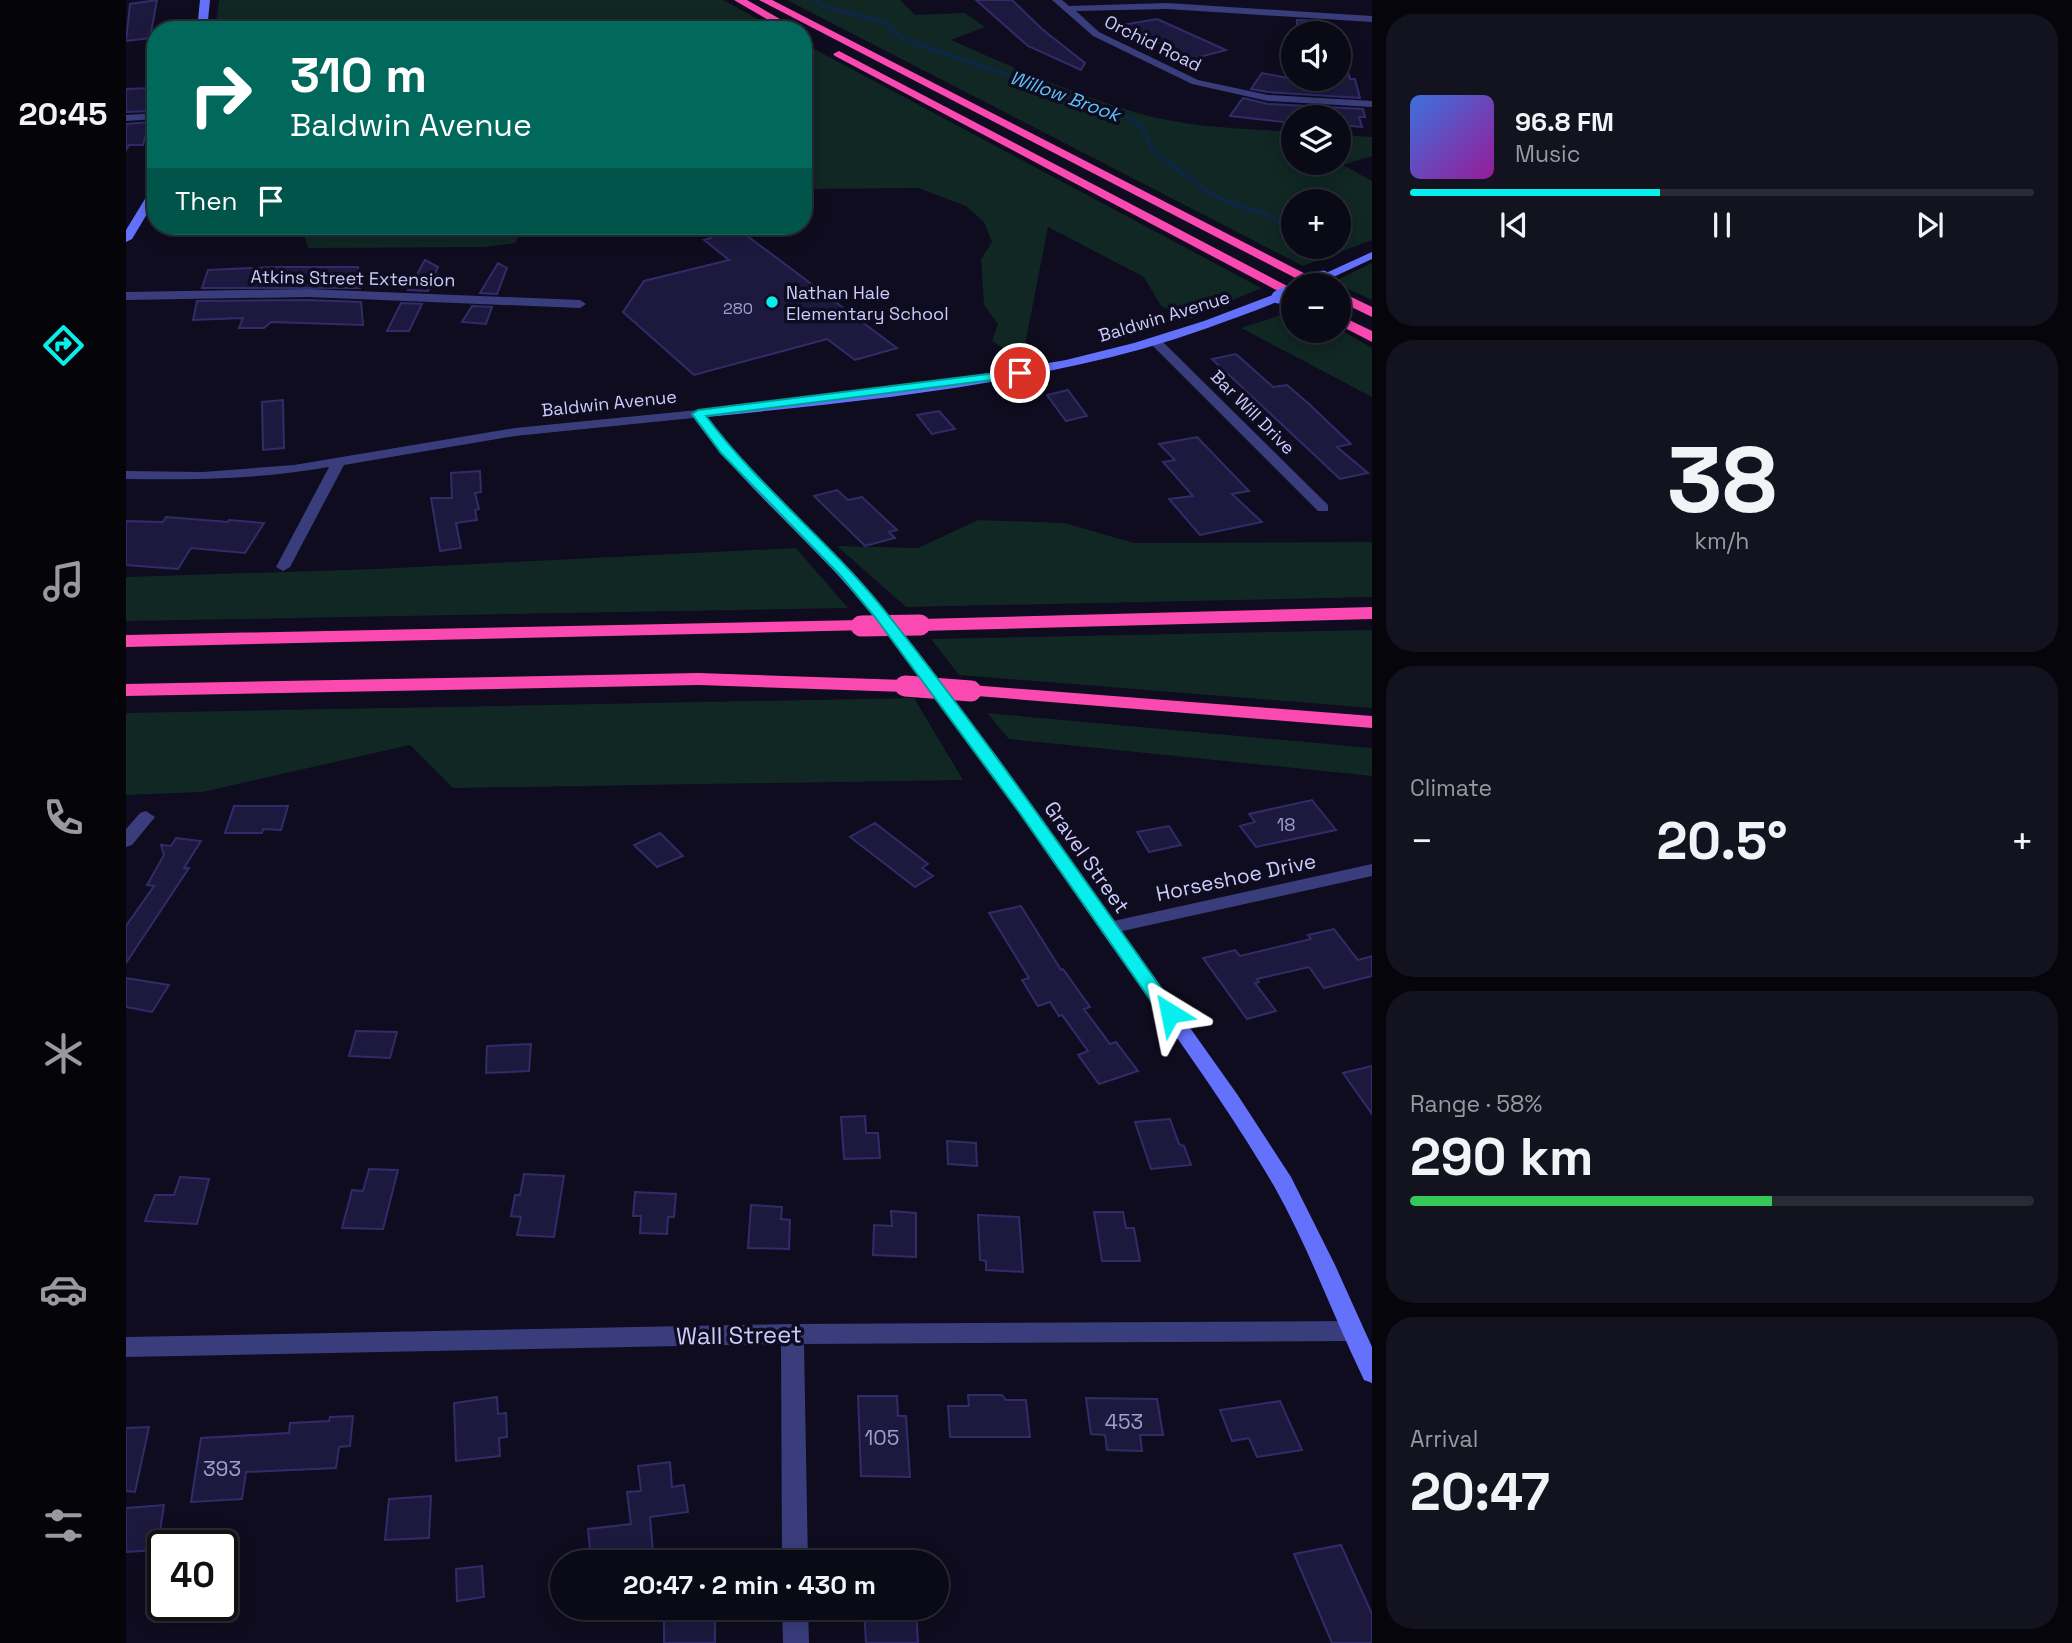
<!DOCTYPE html>
<meta charset="utf-8">
<style>
body{margin:0;font-family:"Space Grotesk",sans-serif;background:#13121f;color:#f1f3f6;height:100vh;display:flex;flex-direction:column;font-size:26px;white-space:nowrap}
*{box-sizing:border-box;margin:0}
p{font-size:23px;color:#999aa1}
.icon{flex:none;width:38px;height:38px;fill:none;stroke:currentColor;stroke-width:2;stroke-linecap:round;stroke-linejoin:round}
.map{position:relative;flex:1;overflow:hidden}
.panel{display:flex;flex-direction:column;gap:14px;padding:14px;background:#06050c;width:700px}
.panel>*{flex:none}
.guide{position:absolute;left:21px;top:21px;width:665px;height:214px;border-radius:28px;box-shadow:0 4px 18px #0003,0 0 0 2px #2a2a35;background:#00695c;color:#fff;overflow:hidden}
.tools{position:absolute;left:1155px;top:21px;display:grid;gap:14px}
.tools a{display:grid;place-items:center;width:70px;height:70px;border-radius:50%;background:#0a0916;box-shadow:0 4px 18px #0003,0 0 0 2px #2a2a35;font-size:35px}
.speed{position:absolute;left:21px;top:1530px;display:flex;gap:14px;font-size:35px;font-weight:700;text-align:center}
.speed>*{display:grid;place-content:center;width:91px;height:91px;border-radius:50%;background:#0a0916;box-shadow:0 4px 18px #0003,0 0 0 2px #2a2a35;line-height:1}
.speed .limit{border:4px solid #111;border-radius:10px;background:#fff;color:#111}
.pin{position:absolute;display:grid;place-items:center;width:60px;height:60px;color:#fff;margin:-30px;border:4px solid #fff;border-radius:50%;box-shadow:0 2px 7px #0007}
.me{position:absolute;width:77px;margin:-38px;rotate:325deg;stroke-linejoin:round;filter:drop-shadow(0 0 5px #0008)}
.turn{display:flex;align-items:center;gap:24px;height:147px;padding:0 28px;font-size:32px}
.turn .icon{width:91px;height:91px;stroke-width:2.5}
.turn b{display:block;font-size:49px;line-height:60px}
.then{display:flex;align-items:center;height:66px;padding:0 28px;background:#0003;gap:14px;font-size:26px}
.big{font-size:52px;font-weight:600;line-height:1.1}
.panel .tile{flex:1;display:flex;flex-direction:column;justify-content:center;gap:10px;min-width:0;padding:0 24px;border-radius:28px;background:#13121f}
.panel .dial{align-items:center;gap:0}
.dial b{font-size:91px;line-height:1}
.song{display:flex;align-items:center;gap:21px}
.cover{width:84px;height:84px;border-radius:10px;background:linear-gradient(135deg,hsl(220 70% 55%),hsl(300 70% 35%))}
.played{height:7px;border-radius:4px;background:linear-gradient(90deg,#07eeec 40%,#2a2a35 40%)}
.keys{display:flex;justify-content:space-around;direction:ltr}
.heat{display:flex;justify-content:space-between;align-items:center;font-size:38px;direction:ltr}
.charge{height:10px;border-radius:5px;background:linear-gradient(90deg,#34c759 58%,#2a2a35 0)}
.trip{position:absolute;left:424px;top:1550px;width:399px;height:70px;border-radius:35px;background:#0a0916;box-shadow:0 4px 18px #0003,0 0 0 2px #2a2a35;font-weight:600;line-height:70px;text-align:center}
main{display:flex;flex:1;min-height:0}
.menu{display:flex;flex-direction:column;width:126px;justify-content:space-around;align-items:center;background:#040409;color:#999aa1}
.menu .icon{width:49px;height:49px}
.menu .current{color:#07eeec}
.menu b{font-size:32px;color:#f1f3f6}
.map>svg:first-child{display:block}
.green{fill:#102724;fill-rule:evenodd}
.lines{fill:none;stroke-linecap:round;stroke-linejoin:round}
.stream{stroke:#0d2641;stroke-width:4.5}
.building{fill:#1d193e;stroke:#312c69;stroke-width:2}
.path{stroke:#30ac97;stroke-width:2.5;stroke-dasharray:2 3.5;stroke-linecap:butt}
.street{fill:#393d7c;fill-rule:evenodd}
.secondary{fill:#6471fb;fill-rule:evenodd}
.highway{fill:#fa49b1;fill-rule:evenodd}
.secondary-bridge{stroke:#6471fb;stroke-width:13}
.highway-bridge{stroke:#fa49b1;stroke-width:21}
.route{fill:#07eeec;stroke:#059b99;stroke-width:2}
.poi-dot{fill:#07eeec;stroke:#0e0c1e;stroke-width:2.5}
.labels{text-anchor:middle;dominant-baseline:central;stroke-width:7;stroke-linejoin:round;paint-order:stroke}
.far-number-label{font-size:16px;fill:#a09ece}
.far-street-label{font-size:18px;fill:#cbcbfe;stroke:#0e0c1e}
.far-poi-label{font-size:18px;fill:#cbcbfe;stroke:#0e0c1e;text-anchor:start}
.number-label{font-size:18px;fill:#a09ece}
.far-water-label{font-size:19px;font-style:italic;fill:#5cc2fa;stroke:#0e0c1e}
.street-label{font-size:21px;fill:#cbcbfe;stroke:#0e0c1e}
.near-number-label{font-size:21px;fill:#a09ece}
.near-street-label{font-size:24px;fill:#cbcbfe;stroke:#0e0c1e}
</style>
<main>
<nav class="menu">
<b>20:45</b>
<svg class="icon current" aria-label="directions" viewBox="0 0 24 24"><path d="M12 3l9 9-9 9-9-9zM9 14v-3h6M13 9l2 2-2 2"/></svg>
<svg class="icon" aria-label="music" viewBox="0 0 24 24"><path d="M9 18V5l10-2v13"/><circle cx="6" cy="18" r="3"/><circle cx="16" cy="16" r="3"/></svg>
<svg class="icon" aria-label="phone" viewBox="0 0 24 24"><path d="M5 4h4l2 5-3 2q2 4 5 5l2-3 5 2v4C11 20 4 13 5 4z"/></svg>
<svg class="icon" aria-label="climate" viewBox="0 0 24 24"><path d="M12 3v18M4 7l16 10M4 17L20 7"/></svg>
<svg class="icon" aria-label="car" viewBox="0 0 24 24"><path d="M5 17H2v-5l4-1 3-4h7l3 4 3 1v5h-3M9 17h6M6 11h13"/><circle cx="7" cy="17" r="2"/><circle cx="17" cy="17" r="2"/></svg>
<svg class="icon" aria-label="filters" viewBox="0 0 24 24"><path d="M4 7h16M4 17h16"/><circle cx="9" cy="7" r="2"/><circle cx="15" cy="17" r="2"/></svg>
</nav>
<div class="map">
<svg width="1246" height="1643" viewBox="0 0 1246 1643">
<rect width="100%" height="100%" fill="#0e0c1e"/>
<!-- green -->
<path class="green" d="M93 0H597L652 30H89Z
M661 0H774L789 15 839 13 859 27 825 40C885 67 946 93 1009 112 1060 128 1115 128 1167 132V163H1213V135L1246 137V156L1217 165 1246 181V240L1177 266ZM1167 201H1213V247H1167Z
M677 43 1135 288 1063 319 1035 306 1018 277 922 227 896 360 866 341 872 324 858 305 855 259 866 242 858 222 840 206 792 188 677 189Z
M190 226H395L390 243 357 247 182 248 179 237Z
M1246 263V300L1207 282Z
M1167 311V331L1213 329 1246 348V397L1115 328Z
M852 520 938 523 1008 543 1246 542V597L780 607 711 546 792 548Z
M670 548 722 608 0 621V577L249 569Z
M1246 630V708L833 675 805 639Z
M788 698 837 780 327 788 284 745 76 792 0 795V713Z
M861 713 1246 748V776L883 739Z"/>
<g class="lines">
<!-- stream -->
<path class="stream" d="M690 0 696 6 759 22 771 35 794 45 1005 118 1017 129 1027 151 1079 190 1104 203 1140 214 1167 229"/>
</g>
<!-- building -->
<path class="building" d="M31 0 24 38 0 41 4 4Z
M850 0H886L916 29 959 63 955 70 902 46Z
M1031 19 1100 50 1066 59 996 25Z
M1171 20 1196 21V33H1171Z
M1220 64 1224 79H1229L1234 98 1142 92 1125 89 1136 73 1167 79H1213V65Z
M26 88 22 97H28L27 111 0 112V89Z
M1117 98 1142 104 1237 109 1239 117H1233L1236 127 1213 125V117H1167V123L1104 116Z
M23 122 17 145H3L0 150V124Z
M569 226H608L771 348 729 360 701 339 568 375 497 312 518 281 603 260 578 240 585 238Z
M299 260 312 267 302 291 282 290Z
M372 263 381 268 371 294 354 293Z
M148 267H232L234 288H76L82 270Z
M182 300 235 302 237 325 145 322 138 328H113L117 318 67 320 71 301Z
M275 303 296 304 283 331H261Z
M346 306 366 307 360 324 336 322Z
M1110 354 1147 387 1161 385 1183 404 1225 444 1211 447 1242 473 1214 479 1086 359Z
M942 390 961 416 940 421 921 395Z
M157 400 158 448 137 450 136 402Z
M813 411 829 429 806 434 791 415Z
M1071 437 1123 491 1106 494 1136 522 1074 535 1043 499 1067 496 1037 462 1049 460 1033 444Z
M354 471 355 492 349 493 353 509 349 510 351 520 330 523 335 548 314 551 305 498H326L325 473Z
M711 490 722 500 736 497 771 530 763 532 769 538 739 546 688 496Z
M40 517 102 522 103 520 138 523 119 553 65 548 52 569 0 565V521L37 522Z
M1186 800 1210 830 1130 847 1114 826 1129 822 1123 814Z
M108 806H162L155 830 137 829 136 833H99Z
M749 823 802 864 796 868 807 876 789 887 724 837Z
M1043 826 1055 845 1023 852 1011 832Z
M534 833 557 856 531 867 508 845Z
M50 838 75 841 58 868H63L0 963V926L28 886 21 885 38 855 35 845 45 846Z
M895 906 935 970 937 969 964 1007 958 1009 984 1044 990 1042 1012 1071 973 1084 952 1055 962 1051 936 1015 933 1016 924 1002 912 1006 896 980 903 978 863 913Z
M1208 929 1232 960 1246 956V976L1198 988 1183 967 1131 979 1133 982 1129 983 1150 1011 1121 1019 1077 958 1109 950 1114 956 1185 939 1182 935Z
M0 978 43 985 26 1012 0 1007Z
M230 1031 271 1032 264 1058 223 1056Z
M405 1044 403 1071 360 1073 361 1046Z
M1246 1066V1114L1217 1073Z
M739 1116 740 1133H752L754 1158 718 1159 715 1117Z
M1044 1119 1053 1144 1058 1146 1065 1165 1025 1169 1009 1122Z
M821 1141 850 1143 851 1166 822 1164Z
M243 1169 272 1170 257 1229 216 1228 226 1190 237 1191Z
M398 1174 438 1176 428 1237 391 1235 395 1217 385 1216 389 1195H394Z
M54 1177 83 1179 71 1224 19 1221 29 1195H48Z
M509 1192 550 1194 548 1217H542L541 1234 514 1233 515 1216H507Z
M625 1205 656 1207 655 1219 664 1220 663 1249 622 1248Z
M765 1211 790 1213V1257L747 1255 748 1225 766 1226Z
M968 1212H997L1000 1228H1008L1014 1261H976Z
M852 1215 893 1217 897 1272 860 1270V1261L854 1260Z
M842 1395H876L880 1400H900L904 1437H824L822 1406H843Z
M732 1396H771L772 1416H780L784 1477 735 1476Z
M371 1397 372 1414 380 1413 381 1437 373 1438 374 1456 330 1461 328 1403Z
M960 1398 1031 1399 1037 1435H1014L1016 1451 981 1450 979 1435 965 1434Z
M1154 1401 1176 1450 1131 1457 1123 1438 1106 1441 1094 1410Z
M227 1416 224 1446 213 1447 210 1468 120 1472 116 1499 65 1502 75 1438 163 1433 164 1423 203 1421 204 1417Z
M23 1427 9 1492 0 1491V1428Z
M544 1462 546 1487 558 1485 562 1512 524 1517 527 1552 465 1559 462 1529 505 1524 501 1492 515 1491 512 1466Z
M305 1496 303 1538 259 1540 263 1499Z
M38 1505 31 1550 0 1552V1508Z
M1215 1545 1246 1614V1643H1206L1168 1554Z
M356 1566 358 1597 331 1601 330 1569Z
M538 1608H589V1643H538Z
M738 1608H790L792 1643H740Z"/>
<g class="lines">
<!-- path -->
<path class="path" d="M311 25 332 20
M266 30 303 23 318 30"/>
<!-- street -->
<path class="street" d="M926 0H936L943 6 1041 3 1246 16V22L1041 9 950 11 973 32 1072 80 1142 95 1246 101V107L1142 101 1066 84 967 36Z
M30 113V119L0 121V115Z
M182 289 454 300 460 304 454 308 182 297 0 300V292Z
M1030 338 1034 339 1202 505V511H1192L1026 345 1024 342Z
M572 410 579 414 577 417 389 436 218 465 164 567 157 571 150 567 203 467C136 479 68 480 0 479V471L77 472 168 465 389 428Z
M20 811 29 817 6 845 0 847V829L14 813Z
M1246 864V876L983 934 976 933 974 928 976 923 983 922Z
M1227 1321 1235 1324 1238 1331 1235 1338 1227 1341 678 1344 682 1563H656L655 1344 0 1357V1337L666 1324Z
M656 1608H682L683 1643H657Z"/>
<!-- secondary -->
<path class="secondary" d="M74 0H84L81 30H71Z
M30 186V199L6 239 0 242V230L25 189Z
M1246 252V259L1201 280 1191 277Z
M1152 293 1158 297 1156 300C1110 318 1064 335 1016 349 874 388 727 402 581 417L604 448 724 570 759 611 905 804 1111 1094 1165 1177 1209 1265 1246 1347V1383L1238 1380C1207 1316 1183 1248 1148 1186 1097 1099 1036 1017 978 935 904 828 830 719 748 617 691 545 618 489 565 414L572 410 793 385 940 360 1008 343 1078 321Z"/>
<!-- highway -->
<path class="highway" d="M608 0H621L654 19 644 21Z
M633 0H646L1201 285H1183Z
M713 51 1167 289V299L709 56 707 54Z
M1213 291 1246 307V317L1213 301Z
M1213 315 1246 331V342L1213 325Z
M1246 607V619L794 631 785 625 794 619Z
M735 620 742 622 744 626 742 630 0 647V635Z
M573 673 779 680 789 686 779 692 573 685 0 696V684Z
M845 685 1246 716V728L838 695 835 691 838 687Z"/>
<!-- secondary-bridge -->
<path class="secondary-bridge" d="M1178 285 1197 277
M1152 297 1167 290"/>
<!-- highway-bridge -->
<path class="highway-bridge" d="M735 626 794 625
M779 686 845 691"/>
</g>
<!-- route -->
<path class="route" d="M894 370 898 371V376L580 416C633 487 704 542 759 611 861 739 955 875 1050 1009L1052 1013 1050 1018H1037L893 812 749 617 714 575 595 453 566 414 572 410Z"/>
<!-- markers -->
<circle class="poi-dot" cx="646" cy="302" r="7"/>
<g class="labels">
<!-- far-number labels -->
<g class="far-number-label">
<text x="612" y="308">280</text>
</g>
<!-- far-street labels -->
<g class="far-street-label">
<text transform="translate(1027 43) rotate(26)">Orchid Road</text>
<text transform="translate(227 278) rotate(1)">Atkins Street Extension</text>
<text transform="translate(1038 316) rotate(-17)">Baldwin Avenue</text>
<text transform="translate(483 403) rotate(-6)">Baldwin Avenue</text>
<text transform="translate(1127 412) rotate(45)">Bar Will Drive</text>
</g>
<!-- far-poi labels -->
<g class="far-poi-label">
<text x="660" y="292">Nathan Hale<tspan x="660" dy="21">Elementary School</tspan></text>
</g>
<!-- number labels -->
<g class="number-label">
<text x="1160" y="824">18</text>
</g>
<!-- far-water labels -->
<g class="far-water-label">
<text transform="translate(939 96) rotate(20)">Willow Brook</text>
</g>
<!-- street labels -->
<g class="street-label">
<text transform="translate(961 857) rotate(55)">Gravel Street</text>
<text transform="translate(1110 877) rotate(-12)">Horseshoe Drive</text>
</g>
<!-- near-number labels -->
<g class="near-number-label">
<text x="998" y="1421">453</text>
<text x="756" y="1437">105</text>
<text x="96" y="1468">393</text>
</g>
<!-- near-street labels -->
<g class="near-street-label">
<text transform="translate(613 1335) rotate(-1)">Wall Street</text>
</g>
</g>
</svg>
<div class="tools">
<a><svg class="icon" aria-label="sound" viewBox="0 0 24 24"><path d="M4 9h4l5-4v14l-5-4H4zM17 9q2 3 0 6"/></svg></a>
<a><svg class="icon" aria-label="layers" viewBox="0 0 24 24"><path d="M12 4l9 5-9 5-9-5zM3 14l9 5 9-5"/></svg></a>
<a>+</a>
<a>−</a>
</div>
<div class="speed"><div class="limit">40</div></div>
<div class="pin" style="left:894px;top:373px;background:#d93025"><svg class="icon" aria-label="arrive" viewBox="0 0 24 24"><path d="M6 21V4h12l-3 4 3 4H6"/></svg></div>
<svg class="me" style="left:1044px;top:1013px" viewBox="-20 -20 40 40"><path d="M0-17L14 15 0 8-14 15z" fill="#07eeec" stroke="#fff" stroke-width="4"/></svg>
<div class="trip">20:47 · 2 min · 430 m</div>
<div class="guide">
<div class="turn"><svg class="icon" aria-label="right" viewBox="0 0 24 24"><path d="M7 20v-9h11M14 6l5 5-5 5"/></svg><div><b>310 m</b>Baldwin Avenue</div></div>
<div class="then">Then<svg class="icon" aria-label="arrive" viewBox="0 0 24 24"><path d="M6 21V4h12l-3 4 3 4H6"/></svg></div>
</div>
</div>
<section class="panel">
<div class="tile">
<div class="song"><i class="cover"></i><div><b>96.8 FM</b><p>Music</p></div></div>
<div class="played"></div>
<div class="keys"><svg class="icon" aria-label="previous" viewBox="0 0 24 24"><path d="M18 5L8 12l10 7zM5 5v14"/></svg><svg class="icon" aria-label="pause" viewBox="0 0 24 24"><path d="M8 5v14M16 5v14"/></svg><svg class="icon" aria-label="next" viewBox="0 0 24 24"><path d="M6 5l10 7-10 7zM19 5v14"/></svg></div>
</div>
<div class="tile dial"><b>38</b><p>km/h</p></div>
<div class="tile"><p>Climate</p>
<div class="heat"><a>−</a><b class="big">20.5°</b><a>+</a></div>
</div>
<div class="tile"><p>Range · 58%</p><b class="big">290 km</b><div class="charge"></div></div>
<div class="tile"><p>Arrival</p><b class="big">20:47</b></div>
</section>
</main>
